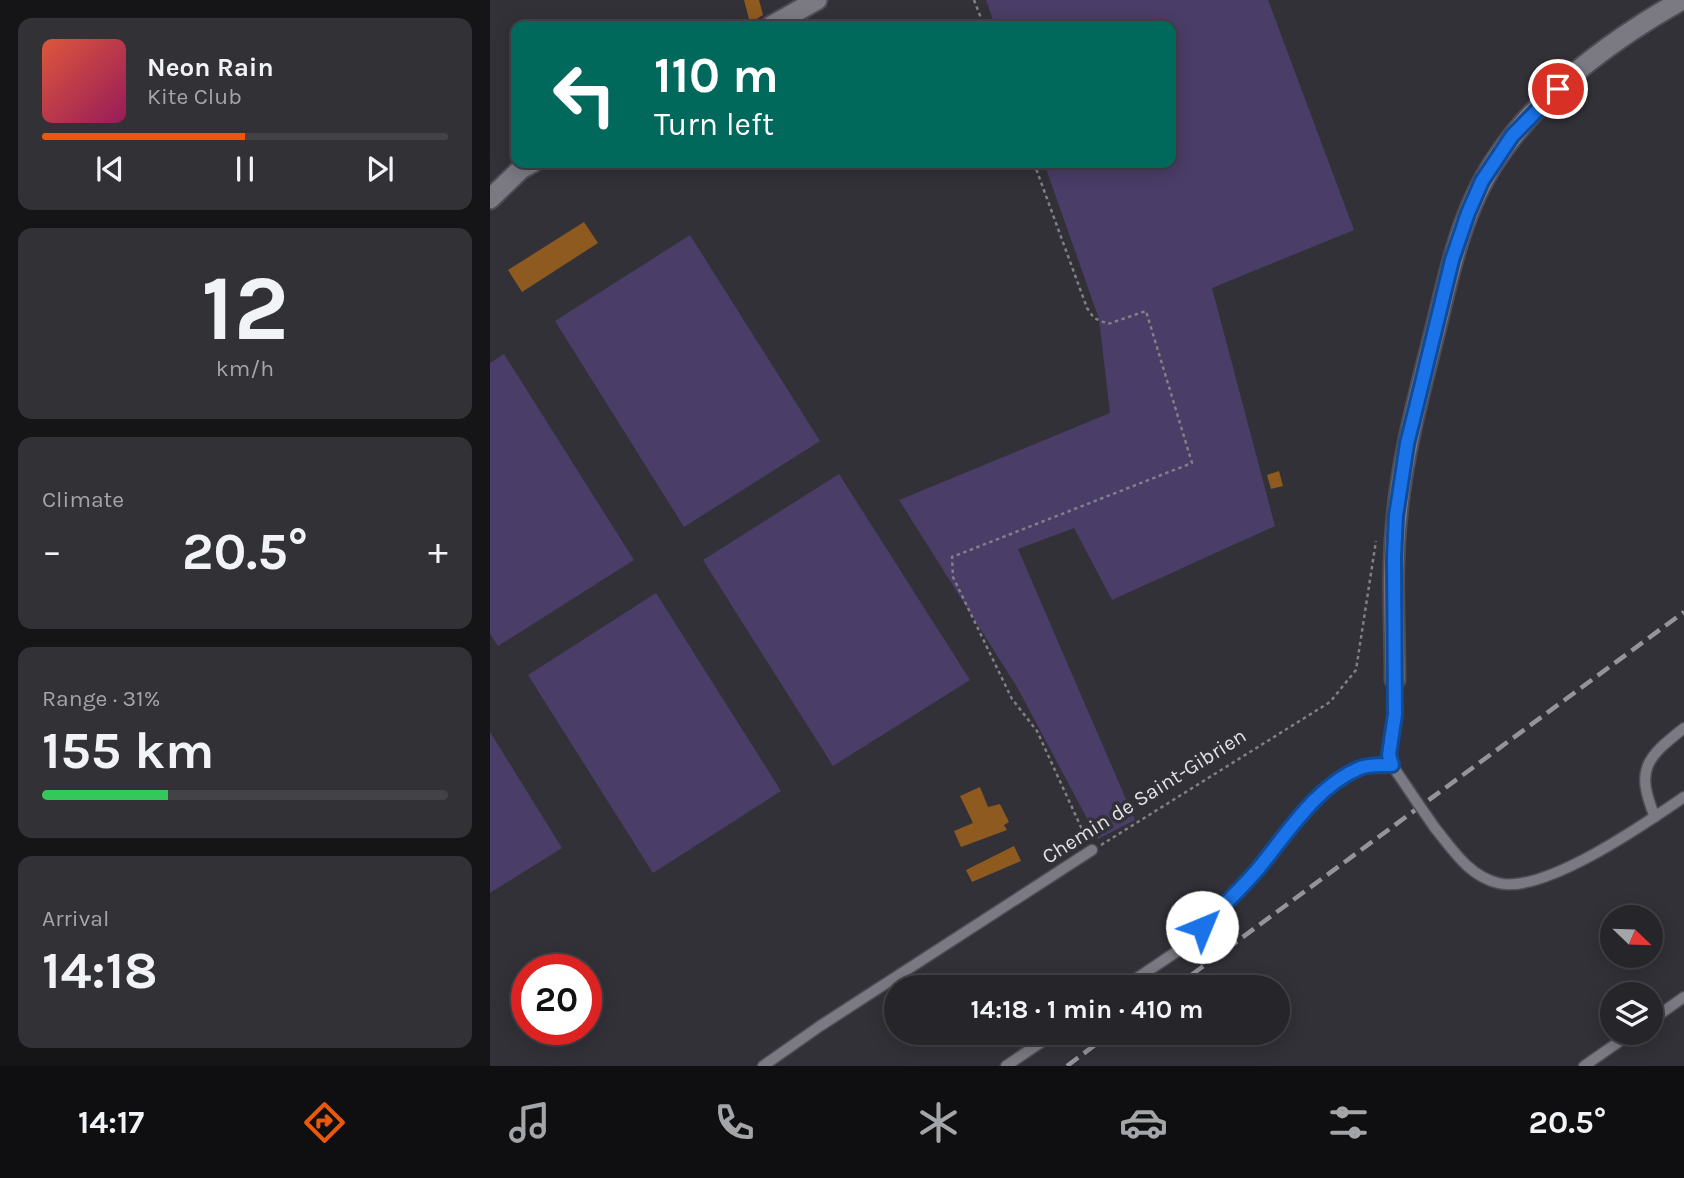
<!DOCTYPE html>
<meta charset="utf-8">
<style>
body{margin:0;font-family:Karla,sans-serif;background:#323136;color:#f1f3f6;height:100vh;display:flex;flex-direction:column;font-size:26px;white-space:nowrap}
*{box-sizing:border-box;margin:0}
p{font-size:23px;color:#a4a5a8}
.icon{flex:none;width:38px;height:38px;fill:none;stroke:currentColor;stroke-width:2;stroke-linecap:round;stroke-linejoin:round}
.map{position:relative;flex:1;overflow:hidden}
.details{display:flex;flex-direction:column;gap:18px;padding:18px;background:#151417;width:490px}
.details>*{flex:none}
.banner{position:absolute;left:21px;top:21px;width:665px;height:147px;border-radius:14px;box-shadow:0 4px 18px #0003,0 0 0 2px #424247;background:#00695c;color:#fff;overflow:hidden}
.needle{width:46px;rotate:113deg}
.controls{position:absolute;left:1110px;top:905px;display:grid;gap:14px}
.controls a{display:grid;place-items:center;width:63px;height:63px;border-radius:50%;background:#26252a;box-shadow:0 4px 18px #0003,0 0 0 2px #424247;font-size:35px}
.speed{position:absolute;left:21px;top:954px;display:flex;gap:14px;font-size:35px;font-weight:700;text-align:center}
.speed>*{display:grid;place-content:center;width:91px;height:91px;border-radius:50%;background:#26252a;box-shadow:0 4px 18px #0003,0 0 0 2px #424247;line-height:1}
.speed .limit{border:10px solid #d22;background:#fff;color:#111}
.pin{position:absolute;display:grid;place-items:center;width:60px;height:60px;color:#fff;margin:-30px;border:4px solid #fff;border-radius:50%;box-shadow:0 2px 7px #0007}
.me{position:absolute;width:77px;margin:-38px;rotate:45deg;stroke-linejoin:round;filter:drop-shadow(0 0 5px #0008)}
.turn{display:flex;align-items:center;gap:24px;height:147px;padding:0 28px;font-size:32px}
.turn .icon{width:91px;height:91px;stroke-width:2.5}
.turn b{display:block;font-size:49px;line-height:60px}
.big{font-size:52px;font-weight:700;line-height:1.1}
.details .tile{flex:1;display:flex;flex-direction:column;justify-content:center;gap:10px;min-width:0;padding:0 24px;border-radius:14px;background:#323136}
.details .dial{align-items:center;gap:0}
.dial b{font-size:91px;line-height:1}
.song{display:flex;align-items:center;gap:21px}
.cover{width:84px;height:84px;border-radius:10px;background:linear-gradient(135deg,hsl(10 70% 55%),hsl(330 70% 35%))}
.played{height:7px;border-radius:4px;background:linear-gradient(90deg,#ea580c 50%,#424247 50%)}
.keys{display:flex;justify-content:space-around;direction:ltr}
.heat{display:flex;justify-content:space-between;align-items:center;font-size:38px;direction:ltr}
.charge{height:10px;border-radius:5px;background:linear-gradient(90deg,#34c759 31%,#424247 0)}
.trip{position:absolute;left:394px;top:975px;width:406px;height:70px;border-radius:35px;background:#26252a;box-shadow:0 4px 18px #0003,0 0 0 2px #424247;font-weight:700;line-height:70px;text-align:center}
.tab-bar{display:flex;height:112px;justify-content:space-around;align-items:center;background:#0f0f11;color:#a4a5a8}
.tab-bar .icon{width:49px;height:49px}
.tab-bar .active{color:#ea580c}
.tab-bar b{font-size:32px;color:#f1f3f6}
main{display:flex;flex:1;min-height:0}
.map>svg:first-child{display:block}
.green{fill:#4a3d67}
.building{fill:#8e5a1f}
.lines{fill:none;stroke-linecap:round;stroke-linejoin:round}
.service-casing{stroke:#4e4c54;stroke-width:13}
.minor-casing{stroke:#4e4c54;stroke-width:23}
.path{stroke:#828087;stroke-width:2.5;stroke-dasharray:3.5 3.5;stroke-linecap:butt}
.service{stroke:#7b7982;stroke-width:10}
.minor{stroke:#7b7982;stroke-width:19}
.rail{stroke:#96949b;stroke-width:4.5;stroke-dasharray:14 7;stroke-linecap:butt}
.service-bridge-casing{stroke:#4e4c54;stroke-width:13;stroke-linecap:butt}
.service-bridge{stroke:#7b7982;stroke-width:10}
.route-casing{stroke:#114b97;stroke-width:18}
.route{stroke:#1a73e8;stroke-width:12}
.labels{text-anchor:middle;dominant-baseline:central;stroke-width:7;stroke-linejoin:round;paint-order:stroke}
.street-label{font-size:21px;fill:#e3e1e7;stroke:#323138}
</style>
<main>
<section class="details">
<div class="tile">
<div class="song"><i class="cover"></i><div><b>Neon Rain</b><p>Kite Club</p></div></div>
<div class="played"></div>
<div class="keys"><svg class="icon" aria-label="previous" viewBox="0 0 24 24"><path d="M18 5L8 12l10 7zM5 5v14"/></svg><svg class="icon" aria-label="pause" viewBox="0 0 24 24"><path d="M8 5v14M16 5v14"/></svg><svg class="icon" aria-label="next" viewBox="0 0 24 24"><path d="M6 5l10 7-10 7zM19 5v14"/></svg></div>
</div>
<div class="tile dial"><b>12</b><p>km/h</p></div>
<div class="tile"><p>Climate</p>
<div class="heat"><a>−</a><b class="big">20.5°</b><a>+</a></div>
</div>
<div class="tile"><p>Range · 31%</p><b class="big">155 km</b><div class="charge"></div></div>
<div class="tile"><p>Arrival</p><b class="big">14:18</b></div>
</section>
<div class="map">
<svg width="1194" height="1066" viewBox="0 0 1194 1066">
<rect width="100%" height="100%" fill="#323138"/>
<!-- green -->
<path class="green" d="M496 0H778L864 230 722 288 785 526 622 600 584 528 528 549 645 820 608 839 527 687 409 500 620 413 609 319 554 163H681V26H505Z
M200 235 330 441 194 527 65 321Z
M14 354 144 560 8 646 0 634V363Z
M349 474 480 680 343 766 213 560Z
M166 593 291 791 163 873 38 675Z
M0 732 72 848 0 893Z"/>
<!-- building -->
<path class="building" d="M254 0H269L273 15 260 23Z
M94 222 108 243 32 292 18 270Z
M789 471 793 486 781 489 777 475Z
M490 787 498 807 510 804 519 822 514 825 517 830 471 847 464 831 483 823 470 796Z
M524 846 531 861 482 882 476 870Z"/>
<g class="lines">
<defs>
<path id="service" d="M902 765 899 755 905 714V680
M1165 817C1145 769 1156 758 1194 728
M945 828C963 850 979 876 1008 883 1053 895 1156 823 1194 797
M634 987 686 952 712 927 751 888 811 816 835 791 856 775 873 767 902 765 927 802
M1160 1021 1194 997
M273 1066 330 1026 602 850
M516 1066 566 1032
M1094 1066 1143 1032"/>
<path id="minor" d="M281 26 327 0
M0 199 31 169 42 163
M905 680C905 625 901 570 907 516 913 449 932 384 948 319 961 264 974 208 1005 161 1050 92 1121 40 1192 0"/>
</defs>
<!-- service casing -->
<use href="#service" class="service-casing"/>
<!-- minor casing -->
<use href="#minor" class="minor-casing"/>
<!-- path -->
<path class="path" d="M484 0 494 26
M544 163 597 308 604 318 618 324 656 311 702 463 462 557 463 577 522 699 547 731 596 838
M611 845 840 702 866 670 886 541"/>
<!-- service -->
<use href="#service" class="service"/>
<!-- minor -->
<use href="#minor" class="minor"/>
<!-- rail -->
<path class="rail" d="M685 987 1194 612
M577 1066 622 1032"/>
<defs>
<path id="service-bridge" d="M927 802 945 828"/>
</defs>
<!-- service-bridge casing -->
<use href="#service-bridge" class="service-bridge-casing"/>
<!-- service-bridge -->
<use href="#service-bridge" class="service-bridge"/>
</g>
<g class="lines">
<defs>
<path id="route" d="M712 927C731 908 750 890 768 869 797 834 826 786 870 768 879 764 892 765 902 765L899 755 905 714 904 558 906 516 917 444 933 379 962 260 978 213 992 181 1022 136 1068 89"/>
</defs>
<!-- route casing -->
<use href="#route" class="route-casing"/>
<!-- route -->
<use href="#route" class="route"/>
</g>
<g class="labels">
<!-- street labels -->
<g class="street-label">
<text transform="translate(654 796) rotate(-32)">Chemin de Saint-Gibrien</text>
</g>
</g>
</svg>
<div class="controls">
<a><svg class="needle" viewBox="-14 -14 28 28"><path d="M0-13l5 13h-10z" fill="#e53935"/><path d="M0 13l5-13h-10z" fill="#a4a5a8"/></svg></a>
<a><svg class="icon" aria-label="layers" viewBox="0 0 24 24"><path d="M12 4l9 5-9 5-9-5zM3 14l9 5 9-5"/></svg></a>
</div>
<div class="speed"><div class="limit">20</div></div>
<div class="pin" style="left:1068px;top:89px;background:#d93025"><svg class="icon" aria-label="arrive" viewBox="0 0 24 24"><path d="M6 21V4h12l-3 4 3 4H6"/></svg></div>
<svg class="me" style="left:712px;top:927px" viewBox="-20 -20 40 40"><circle r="19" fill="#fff"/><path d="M0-13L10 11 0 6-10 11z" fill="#1a73e8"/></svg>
<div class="trip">14:18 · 1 min · 410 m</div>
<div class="banner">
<div class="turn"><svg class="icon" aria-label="left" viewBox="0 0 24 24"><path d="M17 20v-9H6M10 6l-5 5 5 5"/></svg><div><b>110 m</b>Turn left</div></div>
</div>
</div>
</main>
<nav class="tab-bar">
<b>14:17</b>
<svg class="icon active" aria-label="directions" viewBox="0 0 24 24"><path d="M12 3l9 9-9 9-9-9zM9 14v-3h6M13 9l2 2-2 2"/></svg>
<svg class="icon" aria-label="music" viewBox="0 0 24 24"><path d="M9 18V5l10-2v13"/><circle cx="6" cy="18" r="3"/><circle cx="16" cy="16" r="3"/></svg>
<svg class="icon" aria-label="phone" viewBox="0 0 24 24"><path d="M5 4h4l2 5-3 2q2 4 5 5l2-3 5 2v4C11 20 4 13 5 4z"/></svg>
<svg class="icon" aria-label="climate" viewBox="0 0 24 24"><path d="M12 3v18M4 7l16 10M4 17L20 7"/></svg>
<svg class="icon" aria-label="car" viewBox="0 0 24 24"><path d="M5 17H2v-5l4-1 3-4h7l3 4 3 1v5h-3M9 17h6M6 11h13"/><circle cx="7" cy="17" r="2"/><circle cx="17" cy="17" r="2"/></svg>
<svg class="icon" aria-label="filters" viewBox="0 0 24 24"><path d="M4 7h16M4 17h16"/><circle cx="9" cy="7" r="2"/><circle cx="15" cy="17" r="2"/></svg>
<b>20.5°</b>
</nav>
